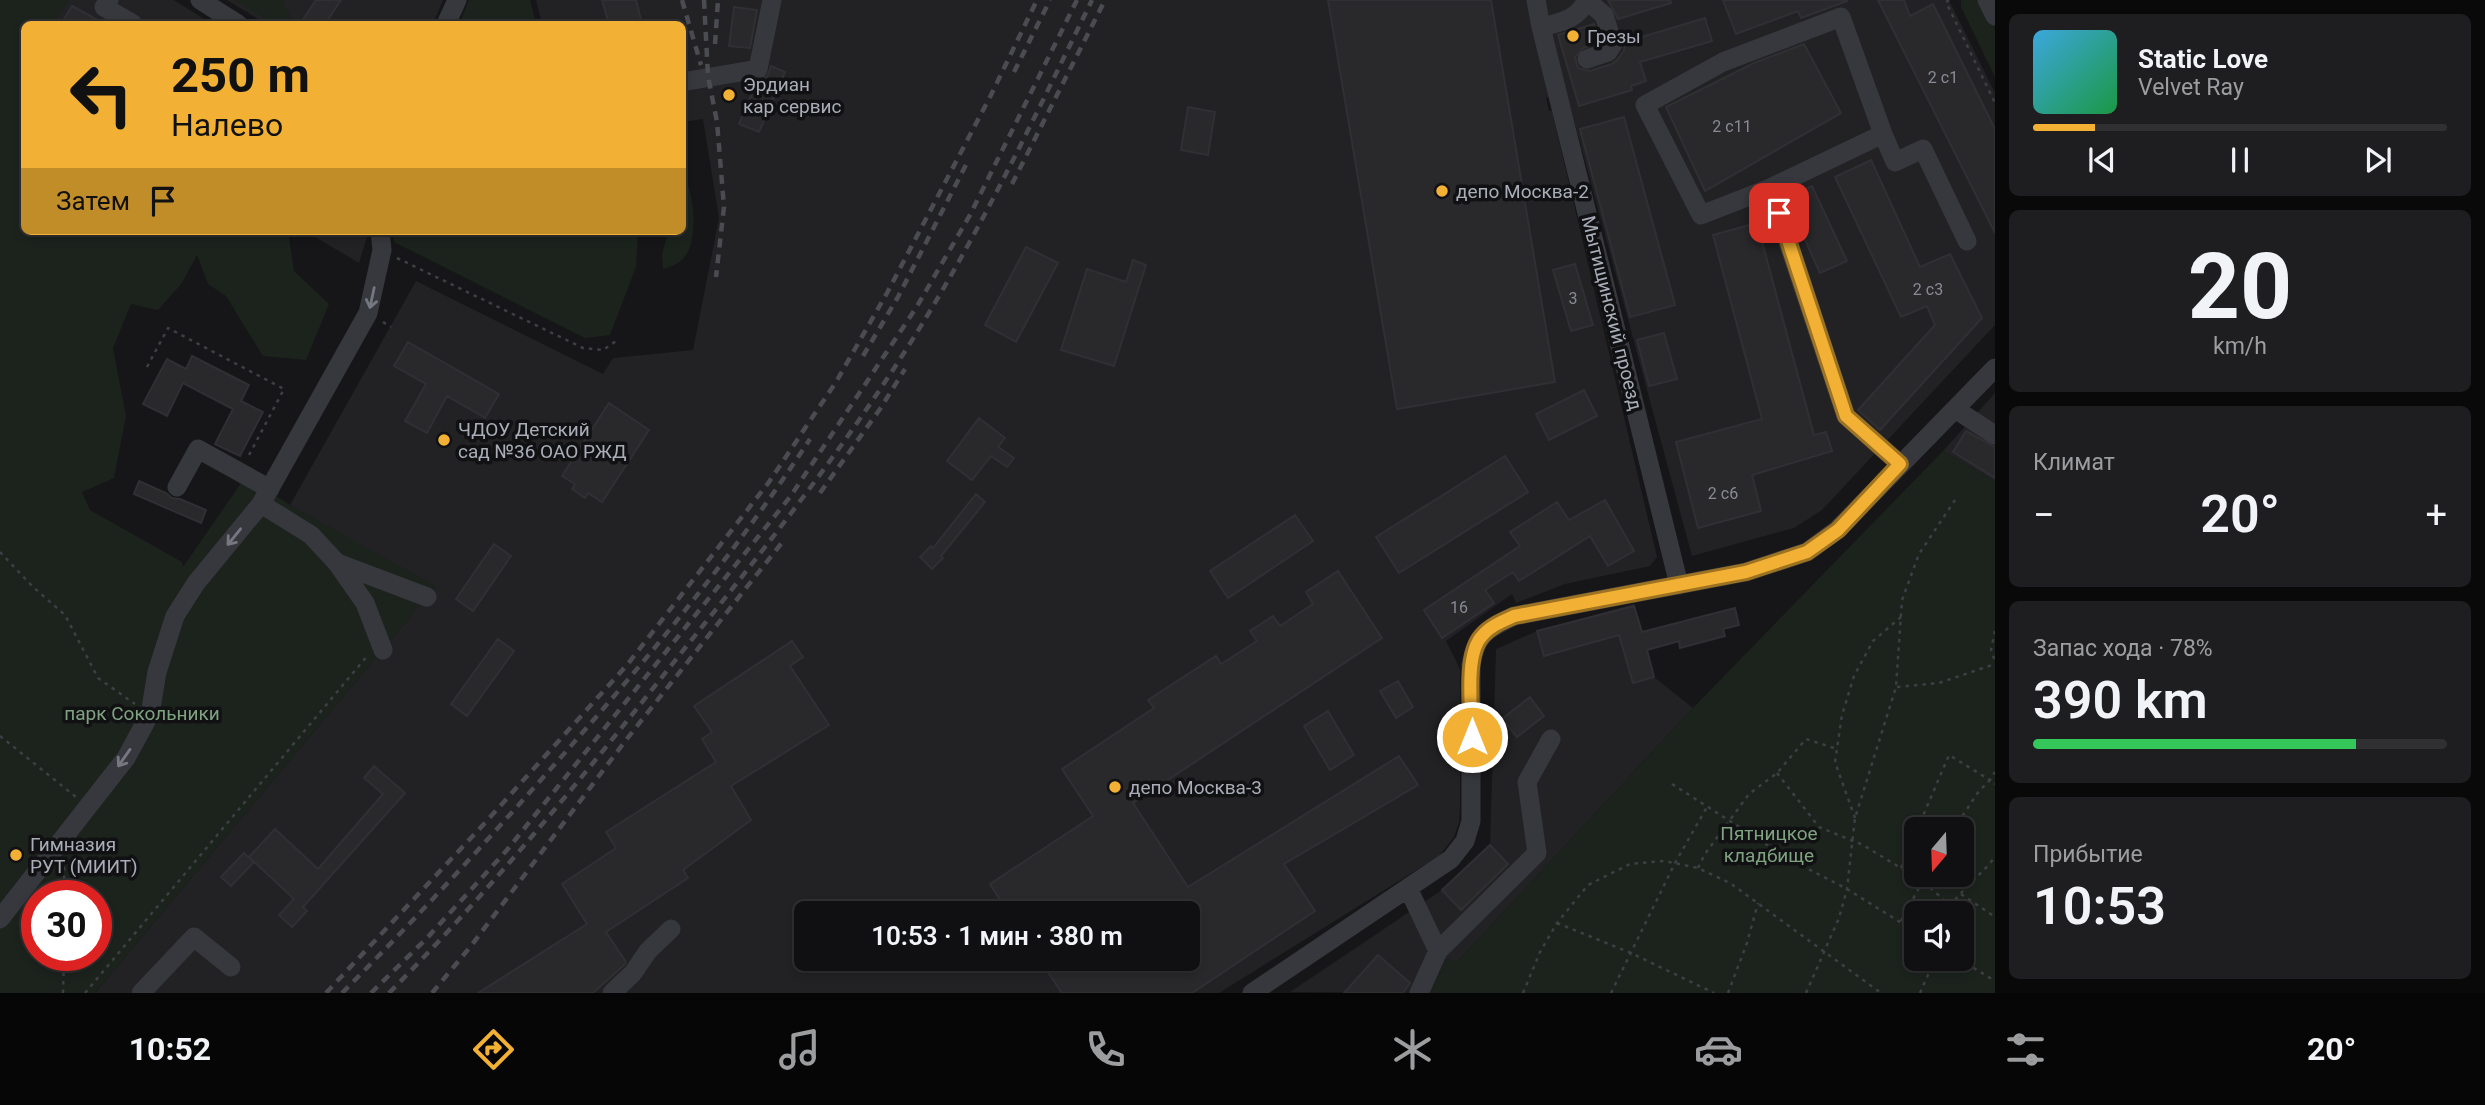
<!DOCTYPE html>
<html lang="ru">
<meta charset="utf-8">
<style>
body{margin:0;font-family:Roboto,sans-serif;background:#1e1e20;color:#f1f3f6;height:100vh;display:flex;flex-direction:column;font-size:26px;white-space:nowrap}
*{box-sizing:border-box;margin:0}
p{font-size:23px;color:#9c9d9f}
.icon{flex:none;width:38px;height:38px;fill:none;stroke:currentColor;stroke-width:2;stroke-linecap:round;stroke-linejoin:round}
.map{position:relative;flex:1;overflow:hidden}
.drawer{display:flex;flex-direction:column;gap:14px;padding:14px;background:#09090a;width:490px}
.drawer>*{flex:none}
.top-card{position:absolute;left:21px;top:21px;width:665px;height:214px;border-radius:10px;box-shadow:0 4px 10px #0003,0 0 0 2px #303032;background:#f2b134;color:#111;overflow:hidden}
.needle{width:46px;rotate:199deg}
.buttons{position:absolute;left:1904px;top:817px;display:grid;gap:14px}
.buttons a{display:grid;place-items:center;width:70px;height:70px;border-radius:10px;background:#101012;box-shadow:0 4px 10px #0003,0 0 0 2px #303032;font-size:35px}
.speed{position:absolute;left:21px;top:880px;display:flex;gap:14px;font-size:35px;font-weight:700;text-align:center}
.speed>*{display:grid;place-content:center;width:91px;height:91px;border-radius:50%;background:#101012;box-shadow:0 4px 10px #0003,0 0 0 2px #303032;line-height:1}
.speed .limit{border:10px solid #d22;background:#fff;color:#111}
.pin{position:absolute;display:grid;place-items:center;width:60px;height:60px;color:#fff;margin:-30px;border-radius:14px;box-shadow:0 4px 10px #0006}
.me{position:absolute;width:77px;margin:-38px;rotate:0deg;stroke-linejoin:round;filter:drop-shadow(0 0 5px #0008)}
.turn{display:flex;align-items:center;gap:24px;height:147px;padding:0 35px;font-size:32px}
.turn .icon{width:91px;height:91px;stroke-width:2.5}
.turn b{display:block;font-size:49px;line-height:60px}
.then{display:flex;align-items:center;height:66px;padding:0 35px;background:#0003;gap:14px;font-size:26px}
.big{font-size:52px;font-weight:600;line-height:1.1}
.drawer .card{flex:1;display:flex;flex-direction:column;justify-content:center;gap:10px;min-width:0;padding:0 24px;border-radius:10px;background:#1e1e20}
.drawer .dial{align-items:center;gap:0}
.dial b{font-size:91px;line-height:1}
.song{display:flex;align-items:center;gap:21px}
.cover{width:84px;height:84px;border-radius:10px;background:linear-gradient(135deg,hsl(200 70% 55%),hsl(140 70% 35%))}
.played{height:7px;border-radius:4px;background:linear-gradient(90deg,#f2b134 15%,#303032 15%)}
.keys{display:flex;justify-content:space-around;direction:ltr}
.heat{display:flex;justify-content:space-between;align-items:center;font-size:38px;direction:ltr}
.charge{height:10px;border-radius:5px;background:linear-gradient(90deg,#34c759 78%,#303032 0)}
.trip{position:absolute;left:794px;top:901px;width:406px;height:70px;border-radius:10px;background:#101012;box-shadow:0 4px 10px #0003,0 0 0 2px #303032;font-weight:600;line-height:70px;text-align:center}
.tab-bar{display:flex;height:112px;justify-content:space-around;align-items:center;background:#060607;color:#9c9d9f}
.tab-bar .icon{width:49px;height:49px}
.tab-bar .selected{color:#f2b134}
.tab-bar b{font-size:32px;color:#f1f3f6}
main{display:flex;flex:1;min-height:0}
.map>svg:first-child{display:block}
.built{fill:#222225;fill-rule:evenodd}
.green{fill:#1c231d;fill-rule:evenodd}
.building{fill:#29292c;stroke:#303034;stroke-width:2}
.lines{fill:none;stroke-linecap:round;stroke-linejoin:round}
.path{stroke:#3d3f44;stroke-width:2.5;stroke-dasharray:3.5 5;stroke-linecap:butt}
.minor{stroke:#37383d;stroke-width:19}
.rail{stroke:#4a4c52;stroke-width:4.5;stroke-dasharray:9 7;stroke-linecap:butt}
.oneway{stroke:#757881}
.route-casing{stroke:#9d7322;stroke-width:18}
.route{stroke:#f2b134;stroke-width:12}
.poi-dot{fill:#f2b134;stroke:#111113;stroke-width:2.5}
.labels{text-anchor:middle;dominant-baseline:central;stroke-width:7;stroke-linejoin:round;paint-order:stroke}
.number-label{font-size:16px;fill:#888b94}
.poi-label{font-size:19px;fill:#a8adb8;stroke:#111113;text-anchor:start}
.street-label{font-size:19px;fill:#a8adb8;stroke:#111113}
.park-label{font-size:19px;fill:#7fa381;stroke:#111113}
</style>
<main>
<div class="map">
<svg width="1995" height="993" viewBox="0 0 1995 993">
<rect width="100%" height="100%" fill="#161618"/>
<!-- built -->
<path class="built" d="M56 0H174L212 24H42Z
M227 0H443L433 24H266Z
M536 0H1529L1549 97 1546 98 1549 111H1552L1657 557 1650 566 1565 584 1516 603 1512 594 1446 641 1460 669V808L1459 822 1454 837 1439 856 1219 993H95L435 587 290 505 416 281 603 374 613 358 693 350 719 218 703 119 683 122 682 24H542ZM807 914H1188V959H807Z
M1545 0H1949L1995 93V325L1822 510 1794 528 1692 556 1549 28Z
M305 231H369L359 263Z
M1995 393V482L1943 451Z
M1634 604 1654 677 1693 708 1457 962 1446 959 1431 993 1290 992 1442 890 1490 845 1496 649 1537 631Z"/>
<!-- green -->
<path class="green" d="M0 0H69L53 24H24V231H288L294 271 329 304 306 360 263 356 226 296 208 284 197 255 182 283 158 310 131 304 113 348 126 416 114 478 82 492 90 510 182 562 183 567 246 476 290 505 436 586 95 993H0ZM37 896H96V956H37Z
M235 0H283L294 24H274Z
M469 0H530L536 24H459Z
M1961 0H1981L1995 28V77L1961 7Z
M683 172C694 193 700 240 683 259 677 265 670 267 663 269L662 255 668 231H682Z
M393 231H638L636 267 610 335 585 338 394 242Z
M1943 451 1995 482V993H1431L1446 959 1457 962 1693 708ZM1916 830H1962V875H1916ZM1916 914H1962V959H1916Z"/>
<!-- building -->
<path class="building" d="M316 0H341L325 24H300Z
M602 0H636L642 24H609Z
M1328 0H1491L1555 382 1397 409Z
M1608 0H1670L1671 3 1618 19Z
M1723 0H1847V1L1801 18 1798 11 1736 34Z
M1878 0H1904L1910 16 1933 4 1995 129V233Z
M72 6 105 24H61Z
M734 7 757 10 750 48 729 46Z
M1705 18 1712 41 1640 62 1646 81 1631 86 1632 90 1579 106 1558 35 1594 24 1600 42 1583 48 1575 57 1578 68 1590 71 1612 64 1618 59 1624 50 1625 42Z
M1804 44 1841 113 1705 191 1666 107 1754 63Z
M771 66 785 72 759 132 739 124 757 82 767 77Z
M1188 107 1215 112 1208 155 1181 150Z
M1624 117 1675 305 1630 317 1580 129Z
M1871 160 1920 267 1950 254 1982 318 1880 430 1858 410 1935 325 1927 306 1901 317 1835 177Z
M1812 186 1847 261 1820 273 1786 198Z
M1757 223 1814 435 1826 432 1832 451 1752 475 1761 511 1698 528 1676 442 1762 419 1713 235Z
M1026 247 1058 263 1016 342 985 325Z
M1133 260 1146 265 1114 366 1061 350 1087 269 1126 282Z
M1575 264 1593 325 1571 331 1553 270Z
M1664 333 1677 379 1649 386 1637 340Z
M408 342 499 394 485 418 447 396 427 433 405 421 426 384 394 366Z
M192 356 249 385 241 401 263 412 240 456 215 444 233 409 183 383 167 416 143 404 167 359 186 369Z
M1584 390 1597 416 1549 440 1536 414Z
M609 403 649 430 602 502 588 493 585 498 572 489 575 484 562 476Z
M979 418 1005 438 998 447 1014 458 1007 467 991 456 972 480 947 461Z
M1966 431 1995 447V478L1953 452Z
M1505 456 1528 492 1399 573 1376 537Z
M139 481 166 493 172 498 180 499 206 510 201 523 134 494Z
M976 494 985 502 941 556 943 558 932 569 920 557 931 546 933 548Z
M1605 500 1634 551 1608 566 1590 536 1519 581 1513 572 1485 590 1494 603 1442 638 1424 610 1520 546 1510 532 1557 502 1569 520Z
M1295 515 1313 541 1228 598 1210 571Z
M494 544 511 556 473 611 456 599Z
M1338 571 1382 638 1133 803 1188 887 1399 756 1418 785 1284 864 1315 911 1192 993H1062L1039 959H1188V914H1009L990 884 1093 816 1062 769 1154 708 1148 700 1216 656 1221 664 1257 641 1250 631 1273 616 1280 626 1313 604 1306 592Z
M1634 606 1642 632 1735 608 1739 625 1723 629 1725 636 1680 648 1679 641 1647 650 1654 677 1633 683 1619 635 1544 656 1537 631Z
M498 639 514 651 467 716 451 704Z
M792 641 803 657 790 666 829 725 731 786 751 820 683 870 688 878 606 932 626 962 624 965 593 993H478L587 924 562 884 616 848 606 832 716 762 702 739 712 732 694 706Z
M1398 681 1413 707 1396 718 1380 691Z
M1530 697 1544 716 1517 737 1502 719Z
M1328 711 1354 755 1330 770 1304 726Z
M374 766 405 793 303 907 307 911 292 927 279 915 294 899 249 857 275 829 318 869 383 794 364 778Z
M1490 845 1508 864 1461 910 1442 890Z
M244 853 254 862 231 886 221 877Z
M1378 955 1410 983 1403 993H1344Z"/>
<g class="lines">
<!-- path -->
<path class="path" d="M1949 0 1946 2 1995 103
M397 258 583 348 603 350 619 339
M383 322 391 327
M147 367 168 328 284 389 248 457
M0 552 32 586 65 615 98 678 135 704
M1995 631 1991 650 1995 661
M1897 687 1939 683 1995 664
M0 736 76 797
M1777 773 1819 827 1863 845 1922 881 1950 905
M1672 784 1791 860 1847 889 1916 932
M1855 818 1835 762 1842 715 1854 676 1873 641 1901 617
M1917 830 1949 755 1990 780 1995 772
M1953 830 1979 791 1990 780 1995 784
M1698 868 1705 854 1749 794 1777 773 1806 739 1837 749
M1901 868 1916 832
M1961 894 1995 917
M64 896V864
M1946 914C1957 892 1980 877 1995 857
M1901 921 1926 875
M1557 923 1631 953 1714 993
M1959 959 1995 981
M63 993 64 956
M85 993 368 655
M1523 993 1540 952 1557 923 1588 885 1630 864 1664 861 1698 868 1730 883 1881 993
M1611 993 1675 863 1707 807
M1728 993 1747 943 1758 903
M1806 993 1839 918 1847 889 1855 818 1896 687 1902 600 1919 554 1955 500
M1920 993 1935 959"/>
<!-- minor -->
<path class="minor" d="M109 0 104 7 133 24
M200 0 238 24
M1536 0 1541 27 1679 585
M1987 0 1995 16
M446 24 457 0
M1541 27C1561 22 1577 20 1587 0
M1587 59 1608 52 1613 44 1604 15 1587 1
M682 82 758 69 772 0
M1770 188 1701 215 1645 105 1723 62 1841 17 1883 134
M1955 409 1995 435
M1900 464 1846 416 1770 188 1883 134 1895 162 1923 149 1967 241
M177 487 198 449 270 489
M261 504 311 535 337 563 365 603 383 650
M337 563 427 597
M1408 888 1438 951
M0 919 126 758 150 714 157 672 175 616 196 583 261 504 368 313 382 250 380 231
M141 993 194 937 231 967
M612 993 633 973 648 951 671 929
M1252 993 1451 859 1465 841 1471 821V665C1476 634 1487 629 1514 616L1746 572 1807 552 1837 530 1995 368
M1419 993 1438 951 1537 853 1527 782 1551 739"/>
<!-- rail -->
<path class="rail" d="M682 0 701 65
M704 0 708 76 717 122 724 207 716 277
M715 44 718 0
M1014 72 1050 0
M1012 184 1105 0
M863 356 898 297 969 159
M820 493 880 409 905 369
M326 993 483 825 627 665 769 482 836 382 887 293 991 95 1037 0
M342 993C416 919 486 842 555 764 646 661 735 554 810 439
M371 993 427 938 507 850 790 497 916 308 970 215 1077 0
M389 993C496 885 591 767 685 648 771 541 856 433 927 316 989 214 1040 106 1092 0
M432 993 471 946 626 740 784 540"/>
</g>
<!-- one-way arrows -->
<defs><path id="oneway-shaft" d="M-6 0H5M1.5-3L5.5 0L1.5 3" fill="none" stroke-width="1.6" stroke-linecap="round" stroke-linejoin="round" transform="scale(1.75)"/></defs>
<g class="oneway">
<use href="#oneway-shaft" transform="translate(372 298) rotate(102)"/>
<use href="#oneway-shaft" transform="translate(234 537) rotate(129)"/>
<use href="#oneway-shaft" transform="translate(124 758) rotate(125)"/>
</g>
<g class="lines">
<defs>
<path id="route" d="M1472 737C1472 711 1464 655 1482 636 1490 626 1503 621 1514 616L1746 572 1807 552 1838 530 1900 464 1846 416 1779 213"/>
</defs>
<!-- route casing -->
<use href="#route" class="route-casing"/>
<!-- route -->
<use href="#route" class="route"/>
</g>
<!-- markers -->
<g class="poi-dot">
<circle cx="1573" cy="36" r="7"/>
<circle cx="729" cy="95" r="7"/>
<circle cx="1442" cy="191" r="7"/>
<circle cx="444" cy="440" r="7"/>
<circle cx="1115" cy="787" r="7"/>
<circle cx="16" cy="855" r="7"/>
</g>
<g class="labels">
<!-- number labels -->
<g class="number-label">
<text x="1943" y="77">2 с1</text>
<text x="1732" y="126">2 с11</text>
<text x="1928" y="289">2 с3</text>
<text x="1573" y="298">3</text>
<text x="1723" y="493">2 с6</text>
<text x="1459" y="607">16</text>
</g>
<!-- poi labels -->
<g class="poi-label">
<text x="1587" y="36">Грезы</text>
<text x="743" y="84">Эрдиан<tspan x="743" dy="22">кар сервис</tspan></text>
<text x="1456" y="191">депо Москва-2</text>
<text x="458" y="429">ЧДОУ Детский<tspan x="458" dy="22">сад №36 ОАО РЖД</tspan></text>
<text x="1129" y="787">депо Москва-3</text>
<text x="30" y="844">Гимназия<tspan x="30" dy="22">РУТ (МИИТ)</tspan></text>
</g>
<!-- street labels -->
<g class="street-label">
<text transform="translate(1612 313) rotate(76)">Мытищинский проезд</text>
</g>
<!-- park labels -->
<g class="park-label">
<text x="142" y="713">парк Сокольники</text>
<text x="1769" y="833">Пятницкое<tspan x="1769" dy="22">кладбище</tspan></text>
</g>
</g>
</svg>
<div class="buttons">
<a><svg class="needle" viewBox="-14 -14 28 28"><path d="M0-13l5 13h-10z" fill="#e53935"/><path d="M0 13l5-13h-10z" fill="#9c9d9f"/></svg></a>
<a><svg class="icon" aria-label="sound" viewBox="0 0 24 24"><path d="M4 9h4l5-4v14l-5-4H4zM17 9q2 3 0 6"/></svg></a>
</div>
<div class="speed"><div class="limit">30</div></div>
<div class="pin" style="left:1779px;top:213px;background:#d93025"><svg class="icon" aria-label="arrive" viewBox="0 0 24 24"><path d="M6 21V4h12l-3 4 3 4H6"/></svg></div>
<svg class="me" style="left:1472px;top:737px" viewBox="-20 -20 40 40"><circle r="17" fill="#f2b134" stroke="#fff" stroke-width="3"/><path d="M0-11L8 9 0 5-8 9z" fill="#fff"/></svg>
<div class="trip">10:53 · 1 мин · 380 m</div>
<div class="top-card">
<div class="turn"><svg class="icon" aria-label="left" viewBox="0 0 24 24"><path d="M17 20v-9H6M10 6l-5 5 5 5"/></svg><div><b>250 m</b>Налево</div></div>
<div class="then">Затем<svg class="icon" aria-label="arrive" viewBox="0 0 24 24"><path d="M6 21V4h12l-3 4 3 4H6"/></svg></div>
</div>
</div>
<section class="drawer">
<div class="card">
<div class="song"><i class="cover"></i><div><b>Static Love</b><p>Velvet Ray</p></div></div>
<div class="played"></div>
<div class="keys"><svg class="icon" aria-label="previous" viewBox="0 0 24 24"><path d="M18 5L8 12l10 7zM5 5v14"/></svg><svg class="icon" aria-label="pause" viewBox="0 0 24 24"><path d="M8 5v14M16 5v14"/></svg><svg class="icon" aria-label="next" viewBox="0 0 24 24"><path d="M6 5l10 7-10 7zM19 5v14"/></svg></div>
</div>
<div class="card dial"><b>20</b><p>km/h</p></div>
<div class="card"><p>Климат</p>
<div class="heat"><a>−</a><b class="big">20°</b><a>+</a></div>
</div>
<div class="card"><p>Запас хода · 78%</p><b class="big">390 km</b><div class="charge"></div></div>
<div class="card"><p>Прибытие</p><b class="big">10:53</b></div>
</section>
</main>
<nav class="tab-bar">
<b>10:52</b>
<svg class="icon selected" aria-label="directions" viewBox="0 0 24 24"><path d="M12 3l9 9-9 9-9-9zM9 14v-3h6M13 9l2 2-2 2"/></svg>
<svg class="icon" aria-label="music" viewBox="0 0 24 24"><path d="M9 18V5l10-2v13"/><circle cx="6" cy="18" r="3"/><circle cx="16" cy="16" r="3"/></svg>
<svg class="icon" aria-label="phone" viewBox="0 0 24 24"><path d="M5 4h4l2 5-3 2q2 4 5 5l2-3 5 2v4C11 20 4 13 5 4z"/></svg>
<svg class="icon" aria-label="climate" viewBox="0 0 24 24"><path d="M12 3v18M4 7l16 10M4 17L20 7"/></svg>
<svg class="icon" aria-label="car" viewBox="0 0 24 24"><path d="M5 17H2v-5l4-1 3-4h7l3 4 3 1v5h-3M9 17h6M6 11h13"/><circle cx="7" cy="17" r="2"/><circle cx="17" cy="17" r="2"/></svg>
<svg class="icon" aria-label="filters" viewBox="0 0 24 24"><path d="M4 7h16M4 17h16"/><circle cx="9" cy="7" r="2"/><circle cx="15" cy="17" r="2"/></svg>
<b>20°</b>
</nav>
